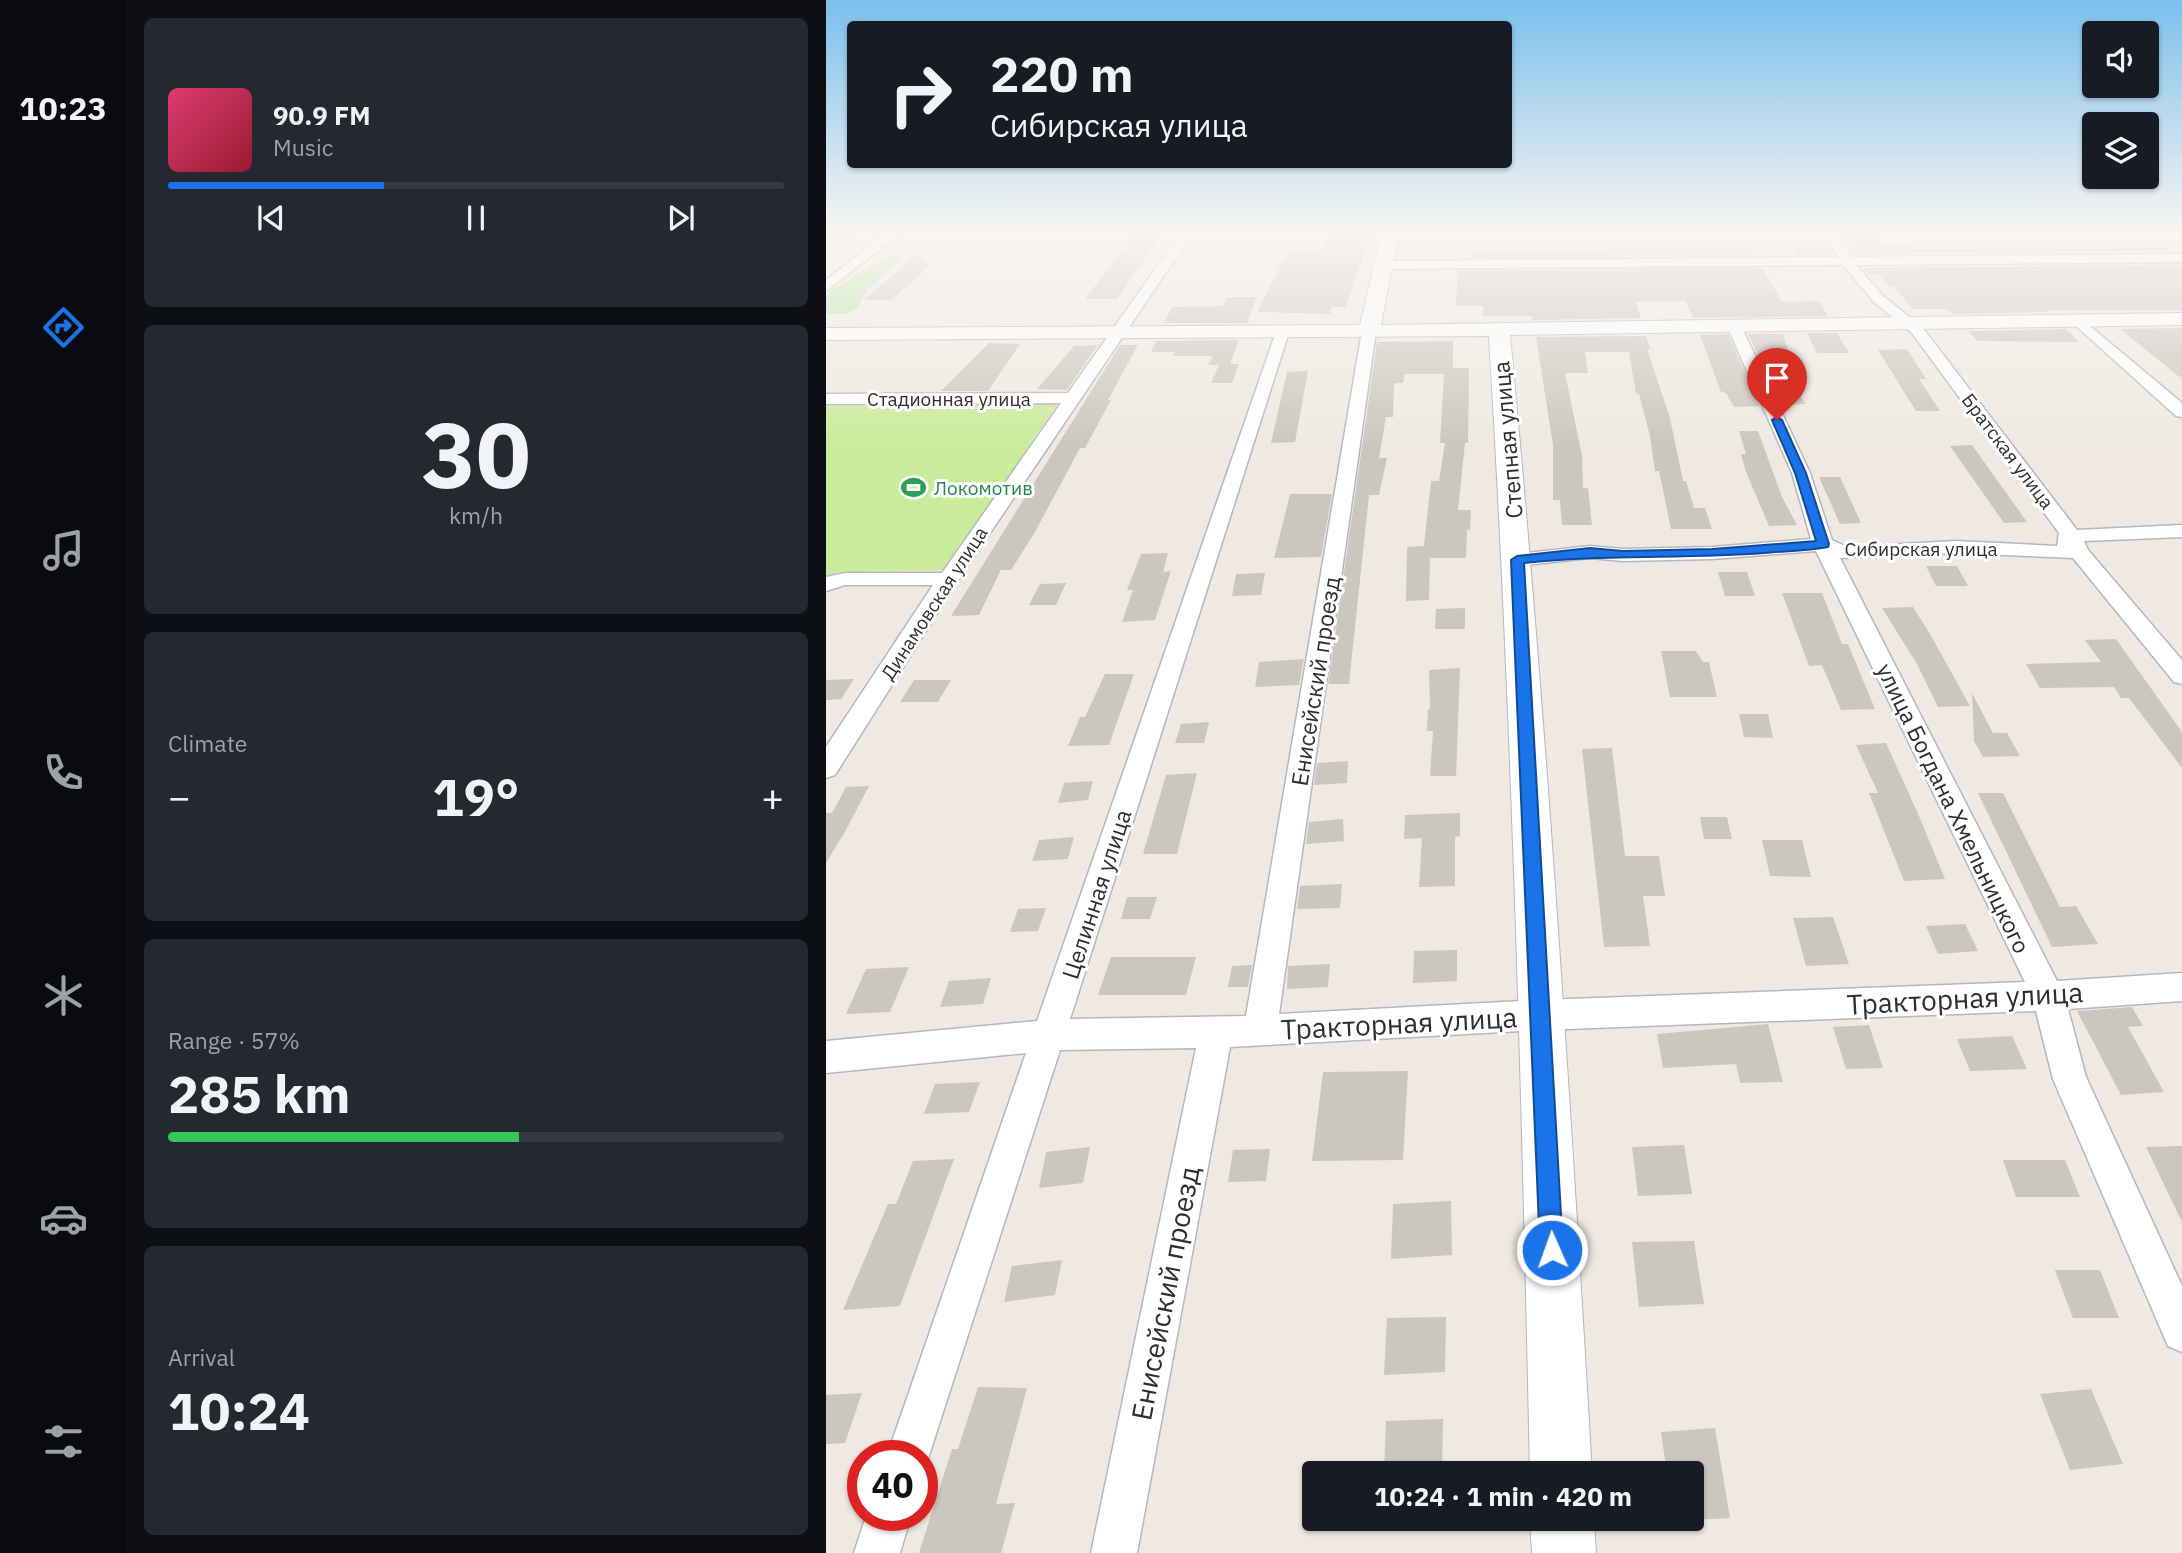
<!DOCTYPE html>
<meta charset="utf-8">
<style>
body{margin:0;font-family:"IBM Plex Sans",sans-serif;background:#242831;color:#f1f3f6;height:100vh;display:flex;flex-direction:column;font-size:26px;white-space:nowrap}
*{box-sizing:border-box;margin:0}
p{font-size:23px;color:#9ea1a6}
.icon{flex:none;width:38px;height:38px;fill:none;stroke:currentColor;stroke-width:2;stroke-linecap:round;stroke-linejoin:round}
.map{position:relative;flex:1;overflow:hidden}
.drawer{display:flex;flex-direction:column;gap:18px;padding:18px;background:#0d0f14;width:700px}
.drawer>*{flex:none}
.banner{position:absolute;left:21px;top:21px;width:665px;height:147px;border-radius:7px;box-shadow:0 2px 5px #0004;background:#171b24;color:#f1f3f6;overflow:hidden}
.fabs{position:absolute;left:1256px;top:21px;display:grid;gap:14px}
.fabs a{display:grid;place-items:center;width:77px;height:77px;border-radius:7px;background:#171b24;box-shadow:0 2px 5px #0004;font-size:35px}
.speed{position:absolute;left:21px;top:1440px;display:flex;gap:14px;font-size:35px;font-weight:700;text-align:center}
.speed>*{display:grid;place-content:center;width:91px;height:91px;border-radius:50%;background:#171b24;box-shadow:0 2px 5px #0004;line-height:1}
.speed .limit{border:10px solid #d22;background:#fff;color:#111}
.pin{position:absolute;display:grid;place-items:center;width:60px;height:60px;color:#fff;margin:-72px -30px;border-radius:50% 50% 50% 0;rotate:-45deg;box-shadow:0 0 7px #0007}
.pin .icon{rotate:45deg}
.me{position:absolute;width:77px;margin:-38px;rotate:358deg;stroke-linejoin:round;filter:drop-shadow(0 0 5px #0008)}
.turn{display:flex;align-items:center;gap:24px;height:147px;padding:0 28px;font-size:32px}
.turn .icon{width:91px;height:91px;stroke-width:2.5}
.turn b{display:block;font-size:49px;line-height:60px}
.big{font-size:52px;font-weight:800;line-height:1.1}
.drawer .tile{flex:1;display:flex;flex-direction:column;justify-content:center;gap:10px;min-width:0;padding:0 24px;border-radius:10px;background:#242831}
.drawer .dial{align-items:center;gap:0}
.dial b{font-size:91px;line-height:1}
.song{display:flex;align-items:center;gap:21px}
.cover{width:84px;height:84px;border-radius:10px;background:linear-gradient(135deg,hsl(340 70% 55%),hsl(350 70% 35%))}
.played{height:7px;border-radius:4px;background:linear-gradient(90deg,#1a73e8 35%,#363941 35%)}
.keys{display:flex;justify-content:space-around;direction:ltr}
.heat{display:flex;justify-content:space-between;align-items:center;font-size:38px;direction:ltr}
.charge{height:10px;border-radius:5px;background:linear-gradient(90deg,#34c759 57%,#363941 0)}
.trip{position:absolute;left:476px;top:1461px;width:402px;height:70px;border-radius:7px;background:#171b24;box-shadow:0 2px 5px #0004;font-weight:800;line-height:70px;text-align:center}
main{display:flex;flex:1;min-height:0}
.menu{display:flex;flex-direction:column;width:126px;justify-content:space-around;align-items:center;background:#090b0e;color:#9ea1a6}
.menu .icon{width:49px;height:49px}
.menu .selected{color:#1a73e8}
.menu b{font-size:32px;color:#f1f3f6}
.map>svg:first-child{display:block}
.industrial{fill:#e3e1e8}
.green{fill:#b6e59e}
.pitch{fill:#c9ec9a}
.building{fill:#cbc7bf}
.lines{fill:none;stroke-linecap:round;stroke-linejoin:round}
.street-casing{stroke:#b4b7c1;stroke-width:3}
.secondary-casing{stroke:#b4b7c1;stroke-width:2}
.street{fill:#fff;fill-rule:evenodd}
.secondary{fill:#fff;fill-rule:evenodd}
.route{fill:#1a73e8;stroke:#114b97;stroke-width:2}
.labels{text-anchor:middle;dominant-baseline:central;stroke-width:6;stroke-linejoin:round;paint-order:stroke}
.far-street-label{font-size:19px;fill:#2e2e2e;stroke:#fff}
.far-leisure-label{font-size:19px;fill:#27864d;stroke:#fff;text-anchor:start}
.street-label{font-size:23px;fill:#2e2e2e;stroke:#fff}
.near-street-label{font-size:28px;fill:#2e2e2e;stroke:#fff}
</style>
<main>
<nav class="menu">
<b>10:23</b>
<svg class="icon selected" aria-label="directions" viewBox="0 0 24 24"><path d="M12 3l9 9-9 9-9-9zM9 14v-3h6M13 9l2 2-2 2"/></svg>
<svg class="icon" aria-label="music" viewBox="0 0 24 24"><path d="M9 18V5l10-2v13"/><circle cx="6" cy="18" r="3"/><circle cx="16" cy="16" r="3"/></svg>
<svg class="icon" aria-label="phone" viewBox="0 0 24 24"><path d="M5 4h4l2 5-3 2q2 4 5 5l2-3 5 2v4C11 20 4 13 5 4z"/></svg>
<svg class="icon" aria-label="climate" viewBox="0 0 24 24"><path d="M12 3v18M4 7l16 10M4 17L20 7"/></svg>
<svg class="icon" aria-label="car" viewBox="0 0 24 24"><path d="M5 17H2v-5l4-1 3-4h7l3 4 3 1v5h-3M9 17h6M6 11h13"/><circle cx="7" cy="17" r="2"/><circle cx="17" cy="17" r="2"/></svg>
<svg class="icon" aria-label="filters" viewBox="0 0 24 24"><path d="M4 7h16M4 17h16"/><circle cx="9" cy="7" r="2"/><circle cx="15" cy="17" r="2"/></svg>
</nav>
<section class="drawer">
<div class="tile">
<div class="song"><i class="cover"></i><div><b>90.9 FM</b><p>Music</p></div></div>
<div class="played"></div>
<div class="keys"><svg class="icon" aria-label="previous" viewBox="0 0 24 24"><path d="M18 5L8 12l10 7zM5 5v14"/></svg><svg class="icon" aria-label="pause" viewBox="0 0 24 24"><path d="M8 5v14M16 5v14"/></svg><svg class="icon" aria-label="next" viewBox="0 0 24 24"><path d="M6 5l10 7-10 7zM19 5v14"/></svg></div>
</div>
<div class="tile dial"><b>30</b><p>km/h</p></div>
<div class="tile"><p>Climate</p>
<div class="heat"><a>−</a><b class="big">19°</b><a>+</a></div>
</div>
<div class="tile"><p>Range · 57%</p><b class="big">285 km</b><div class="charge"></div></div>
<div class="tile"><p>Arrival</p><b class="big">10:24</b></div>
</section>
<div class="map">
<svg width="1356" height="1553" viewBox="0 0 1356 1553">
<rect width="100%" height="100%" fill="#efe9e1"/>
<!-- industrial -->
<path class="industrial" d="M0 231H40L0 264Z"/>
<!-- green -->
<path class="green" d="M71 255 79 257 41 290 31 308 20 314H0V297L4 291 55 260Z"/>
<!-- pitch -->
<path class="pitch" d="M227 403 230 406 120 570 11 572 0 578V406Z"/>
<!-- building -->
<path class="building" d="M504 231H545L520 307H506L504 314 431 312 463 249H497Z
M1016 231H1050L1059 244H1084L1089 249 1340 247 1346 251 1026 254 1022 247H1026Z
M307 236H335L291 299H259Z
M968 247H1003L1007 254 973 255Z
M814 248H925L929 255 647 258V252Z
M92 253 103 266 66 300H38Z
M1356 265V310H1220L1223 312 1126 314 1121 309H1087L1067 286 1065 288 1053 275 1042 274 1036 268Z
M937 268 956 302 993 301 1002 316 867 318 860 301 810 302 815 318 706 320V316H657V306H630L632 271Z
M401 297H431L421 323H338L346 307 397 306Z
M1356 328V379L1294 329Z
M1240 329 1253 342 1152 341 1142 331Z
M981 333H1011L1023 353H991Z
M902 334 934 406 908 407 900 393 895 392 874 335Z
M922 334H960L957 335 970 373H960L980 404 955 405Z
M820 336 824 349H821L844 418 857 481H860L868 508H879L886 529H845L833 471H829L824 436 813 394H810L803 352H759L762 373H739L756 456 757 488H762L766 525H736L734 500H727V445L710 337Z
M413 340 404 364H413L406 383H385L393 365H382L387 356H347L349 352H325L330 341Z
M627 341V368H643L642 443H639L632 510H645L644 530H641L640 558H604L603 600 580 601 581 547 598 546 605 481H613L619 443H614L618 374H579L577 383H568L567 417H560L553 458H561L553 495H543L523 684H502L551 342Z
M163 343 194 344 162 391H115Z
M272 345 241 390 211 389 248 346Z
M294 345H312L282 400H285L259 448H254L209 532 185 570H175L153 615 125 616Z
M1081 349 1100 379H1093L1114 411H1090L1052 350Z
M482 371 469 442 445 443 461 372Z
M913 431H932L956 497 971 525 943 526 920 472 915 454H920Z
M1146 445 1201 522 1178 523 1124 446Z
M993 477H1014L1035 523 1014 524Z
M464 494H506L495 557 448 558Z
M342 553 337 572 345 571 329 620 296 622 307 590H301L315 554Z
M1100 566H1131L1142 586H1110Z
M892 572H921L929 596H899Z
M439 573 435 595 406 596 410 574Z
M240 583 230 605H203L214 584Z
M956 593H996L1016 644H1022L1049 709 1015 710 996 665 983 666Z
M1087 607 1104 634 1144 706 1112 707 1091 664 1056 608Z
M639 608V629H609L610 609Z
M1290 639 1356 732V768L1303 698H1295L1288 687 1214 688 1200 664 1275 662 1259 640Z
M835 651H870L877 662H883L891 697H844Z
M478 659 473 685 429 687 433 662Z
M634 668 630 776H604L607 731H601L602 709H604L603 670Z
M279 674H308L283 745 242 746 254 717H259Z
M28 679 15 699 0 700V680Z
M88 680H125L112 702H74Z
M1146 693 1167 733H1181L1194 756 1157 757 1148 741Z
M913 714H942L947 738 918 737Z
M383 722 378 743H349L355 724Z
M1060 743 1093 816 1119 879 1078 881 1043 793H1052L1030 745Z
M786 748 799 856H833L839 896H817L824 946 778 947 756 749Z
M522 761 521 783 488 785 491 763Z
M371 773 351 854H317L340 775Z
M267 781 262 800 232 803 238 783Z
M43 786 20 830 0 863V813H6L20 787Z
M1152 793H1177L1234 907 1250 906 1272 944 1226 947Z
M634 813V836L629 837V886L593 887 596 838 578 839 579 815Z
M874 817H901L906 839H878Z
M517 819 518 841 480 844 483 822Z
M248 837 242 859 206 861 213 840Z
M936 840H976L985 877 944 876Z
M516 884 514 908 471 909 474 886Z
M301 897H331L324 919H295Z
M220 908 212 931 184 932 192 909Z
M1007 917 1023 964 980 966 967 918Z
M1139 924 1152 951 1112 954 1100 926Z
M631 950V981L587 983 588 951Z
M285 957H370L360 995H272Z
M504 964 502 987 461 989 462 966Z
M426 965 422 987H402L406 966Z
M83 967 64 1012 20 1014 40 969Z
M165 978 157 1004 114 1007 123 981Z
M1306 1007 1317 1026 1302 1027 1338 1092 1295 1095 1251 1011Z
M942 1024 957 1082 914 1083 910 1064 837 1068 831 1034Z
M1043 1025 1057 1068 1020 1069 1007 1027Z
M1186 1036 1201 1069 1144 1071 1131 1039Z
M582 1071 577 1160 486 1161 497 1072Z
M154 1082 143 1112 98 1114 109 1084Z
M858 1145 866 1194 812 1196 806 1147Z
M1356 1146V1222L1320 1147Z
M264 1147 257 1183 213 1188 220 1152Z
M444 1149 440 1181 402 1182 407 1150Z
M128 1159 74 1306 17 1310 62 1204H70L87 1161Z
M1177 1160H1239L1254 1197H1190Z
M625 1201 626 1255 565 1259 567 1204Z
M868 1241 878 1304 813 1307 806 1242Z
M236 1260 229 1295 178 1302 186 1266Z
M1229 1270H1274L1293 1318H1247Z
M620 1317 619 1372 558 1375 561 1318Z
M152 1387 201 1388 170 1504 189 1503 175 1553H93L126 1449H132Z
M1265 1389 1297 1464 1244 1470 1214 1394Z
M36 1393 19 1443 0 1444V1395Z
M617 1419 616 1474H558L560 1421Z
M889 1428 904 1518 866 1520V1474H841L835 1432Z"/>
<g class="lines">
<defs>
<path id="street" d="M63 231H77L0 291V280Z
M356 231H368L133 579 9 775 0 778V747L107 585H19L0 591V577L19 573H116L235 403 0 404V394L242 393Z
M997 231H1009L1025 257 1356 254V262L1030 265 1057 296 1096 327 1251 530 1356 525V537L1258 541 1262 550 1356 660V684L1348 682 1247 558 1130 553 1014 558 1231 981 1356 973V1001L1242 1009 1260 1077 1356 1286V1352L1342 1346 1227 1079 1210 1011 716 1030 404 1047 311 1553H265L370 1048 234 1050 98 1471 96 1456H61L200 1053 0 1073V1041L211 1021 451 329 456 328 463 332 244 1019 420 1016 536 331 543 327 550 331 453 1014 716 1000 1199 982 990 551 886 559 797 561 764 558 691 566 681 560 691 554 764 546 797 549 886 547 985 539 966 473 901 326 908 322 915 326 984 473 1006 540 1021 547 1130 541 1231 546 1233 533 1086 333 1048 302 1017 265 557 269 550 265 557 261 1012 257Z
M1253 317 1356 403V417L1350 416 1248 324V318Z
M40 1516H85L74 1553H28Z"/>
<path id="secondary" d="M556 231H573L555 325 1356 313V325L684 335C720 714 744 1094 766 1474H704C696 1094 686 715 663 336L0 340V328L534 325Z
M704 1519H768L770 1553H706Z"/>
</defs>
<!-- street casing -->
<use href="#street" class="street-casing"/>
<!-- secondary casing -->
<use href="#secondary" class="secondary-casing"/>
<!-- street -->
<use href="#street" class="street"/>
<!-- secondary -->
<use href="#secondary" class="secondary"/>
</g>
<!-- sky -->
<linearGradient id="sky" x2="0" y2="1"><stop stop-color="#7abfeb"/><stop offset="0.51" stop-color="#f8f5f2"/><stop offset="1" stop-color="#f8f5f2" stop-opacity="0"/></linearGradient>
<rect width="1356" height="449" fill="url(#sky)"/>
<!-- route -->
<path class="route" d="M951 417 956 420 980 473 1003 544 1002 547C981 551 959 551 938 553 858 559 778 554 698 563L737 1250 734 1259 726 1262 717 1259 714 1250 685 560 691 556 764 548 797 551 886 549 990 541 969 473 946 420Z"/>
<!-- icons -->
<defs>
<symbol id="stadium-bare" viewBox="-9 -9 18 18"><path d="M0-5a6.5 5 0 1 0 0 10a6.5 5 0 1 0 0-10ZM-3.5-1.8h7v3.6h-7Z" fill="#2e9e5b" stroke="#fff" stroke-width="2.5" paint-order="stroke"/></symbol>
</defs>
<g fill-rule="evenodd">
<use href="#stadium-bare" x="70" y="470" width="35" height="35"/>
</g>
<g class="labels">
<!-- far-street labels -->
<g class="far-street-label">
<text x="123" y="399">Стадионная улица</text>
<text transform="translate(1182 451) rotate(53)">Братская улица</text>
<text x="1095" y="549">Сибирская улица</text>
<text transform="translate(108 603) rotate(-57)">Динамовская улица</text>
</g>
<!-- far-leisure labels -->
<g class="far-leisure-label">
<text x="108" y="488">Локомотив</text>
</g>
<!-- street labels -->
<g class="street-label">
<text transform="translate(681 440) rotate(-95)">Степная улица</text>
<text transform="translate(489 681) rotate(-81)">Енисейский проезд</text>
<text transform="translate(1128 808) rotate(64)">улица Богдана Хмельницкого</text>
<text transform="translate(270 894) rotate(-72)">Целинная улица</text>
</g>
<!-- near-street labels -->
<g class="near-street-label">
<text transform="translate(1139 998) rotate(-3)">Тракторная улица</text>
<text transform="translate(573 1023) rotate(-3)">Тракторная улица</text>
<text transform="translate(339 1293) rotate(-79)">Енисейский проезд</text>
</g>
</g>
</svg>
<div class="fabs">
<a><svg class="icon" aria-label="sound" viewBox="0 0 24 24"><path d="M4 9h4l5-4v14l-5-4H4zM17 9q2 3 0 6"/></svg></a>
<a><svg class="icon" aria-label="layers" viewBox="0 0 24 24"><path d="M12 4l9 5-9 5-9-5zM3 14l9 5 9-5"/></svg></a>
</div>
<div class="speed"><div class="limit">40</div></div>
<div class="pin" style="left:951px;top:420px;background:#d93025"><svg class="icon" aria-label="arrive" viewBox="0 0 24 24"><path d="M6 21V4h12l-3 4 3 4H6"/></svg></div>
<svg class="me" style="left:726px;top:1250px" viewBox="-20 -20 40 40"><circle r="17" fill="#1a73e8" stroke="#fff" stroke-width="3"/><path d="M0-11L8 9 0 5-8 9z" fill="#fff"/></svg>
<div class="trip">10:24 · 1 min · 420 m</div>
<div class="banner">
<div class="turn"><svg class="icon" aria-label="right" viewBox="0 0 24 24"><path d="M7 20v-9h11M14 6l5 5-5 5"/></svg><div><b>220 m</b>Сибирская улица</div></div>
</div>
</div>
</main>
